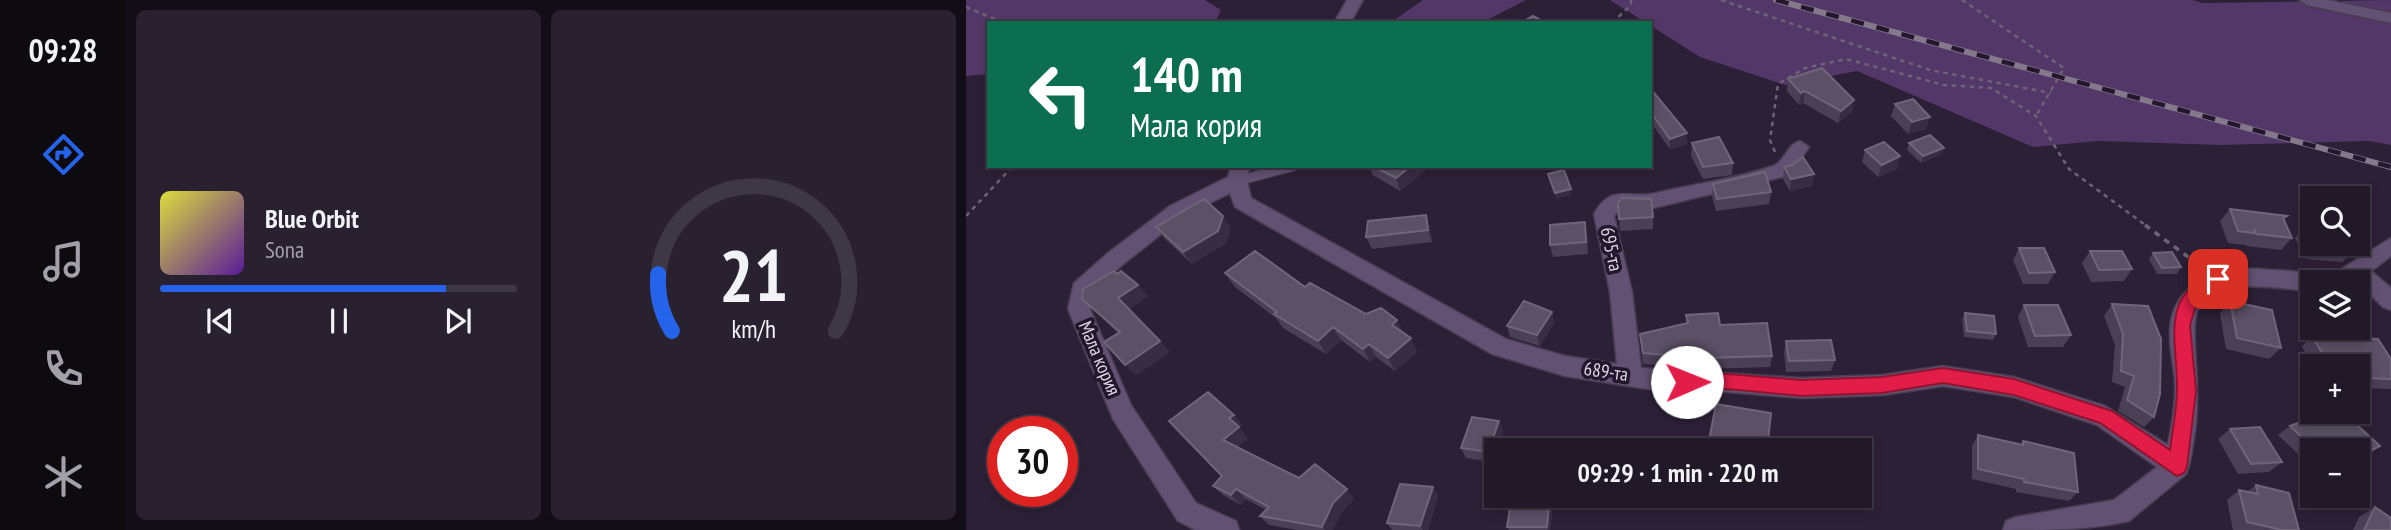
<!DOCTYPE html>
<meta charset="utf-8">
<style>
body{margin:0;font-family:"PT Sans Narrow",sans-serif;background:#292130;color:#f1f3f6;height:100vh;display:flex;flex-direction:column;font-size:26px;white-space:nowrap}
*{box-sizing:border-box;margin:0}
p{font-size:23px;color:#a2a0a8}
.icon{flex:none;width:38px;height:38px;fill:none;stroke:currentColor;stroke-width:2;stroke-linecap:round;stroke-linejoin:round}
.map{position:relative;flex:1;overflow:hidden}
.side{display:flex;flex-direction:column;gap:10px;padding:10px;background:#120d16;width:840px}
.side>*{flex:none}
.banner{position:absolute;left:21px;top:21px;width:665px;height:147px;border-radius:0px;box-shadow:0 4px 10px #0003,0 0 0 2px #3e3745;background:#0b6e4f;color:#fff;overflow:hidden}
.tools{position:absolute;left:1334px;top:186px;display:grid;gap:14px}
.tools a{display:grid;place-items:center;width:70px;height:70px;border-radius:0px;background:#211828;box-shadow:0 4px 10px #0003,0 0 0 2px #3e3745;font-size:35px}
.speed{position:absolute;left:21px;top:416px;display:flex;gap:14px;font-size:35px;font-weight:700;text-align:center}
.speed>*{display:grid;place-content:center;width:91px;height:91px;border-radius:50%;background:#211828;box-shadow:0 4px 10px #0003,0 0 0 2px #3e3745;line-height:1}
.speed .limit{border:10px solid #d22;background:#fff;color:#111}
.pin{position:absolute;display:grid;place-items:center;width:60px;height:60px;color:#fff;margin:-30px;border-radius:14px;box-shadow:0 4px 10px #0006}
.me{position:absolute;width:77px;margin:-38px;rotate:89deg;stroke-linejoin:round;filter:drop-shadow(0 0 5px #0008)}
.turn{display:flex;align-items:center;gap:24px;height:147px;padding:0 28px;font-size:32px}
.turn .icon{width:91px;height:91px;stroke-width:2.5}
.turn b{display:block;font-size:49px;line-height:60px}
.side .card{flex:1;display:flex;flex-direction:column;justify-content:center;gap:10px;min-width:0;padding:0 24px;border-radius:10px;background:#292130}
.side .dial{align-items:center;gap:0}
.dial svg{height:182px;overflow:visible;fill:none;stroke:#3e3745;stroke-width:7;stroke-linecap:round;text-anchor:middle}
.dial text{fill:#f1f3f6;stroke:none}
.song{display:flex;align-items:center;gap:21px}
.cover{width:84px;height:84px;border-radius:10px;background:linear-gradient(135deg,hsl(60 70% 55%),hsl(270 70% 35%))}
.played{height:7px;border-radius:4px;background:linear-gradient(90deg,#2563eb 80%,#3e3745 80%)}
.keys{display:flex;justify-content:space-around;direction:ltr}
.side .tiles{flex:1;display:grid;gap:10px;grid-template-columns:repeat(2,1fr)}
.trip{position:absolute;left:518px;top:438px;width:388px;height:70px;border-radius:0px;background:#211828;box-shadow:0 4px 10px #0003,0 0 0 2px #3e3745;font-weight:800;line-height:70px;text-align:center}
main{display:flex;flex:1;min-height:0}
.tabs{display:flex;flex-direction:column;width:126px;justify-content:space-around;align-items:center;background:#0d0a10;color:#a2a0a8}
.tabs .icon{width:49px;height:49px}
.tabs .selected{color:#2563eb}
.tabs b{font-size:32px;color:#f1f3f6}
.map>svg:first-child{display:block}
.green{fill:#523768}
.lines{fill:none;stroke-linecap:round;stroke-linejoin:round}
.lane-casing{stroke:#483d52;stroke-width:11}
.street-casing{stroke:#483d52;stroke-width:3}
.path-far1{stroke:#6d6376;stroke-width:2.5;stroke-dasharray:4.5 4.5;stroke-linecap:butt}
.path{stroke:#6d6376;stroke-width:3.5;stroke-dasharray:6 6;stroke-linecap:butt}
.lane{stroke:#635173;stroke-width:9}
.street{fill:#635173;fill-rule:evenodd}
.rail-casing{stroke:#83798b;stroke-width:6}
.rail{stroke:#22172c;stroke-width:4.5;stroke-dasharray:13;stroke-linecap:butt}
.wall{fill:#4b3f56}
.shaded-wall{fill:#382c43}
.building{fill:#5b5065;stroke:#6f6579;stroke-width:2}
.route{fill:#e11d48;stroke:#92132f;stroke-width:2}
.labels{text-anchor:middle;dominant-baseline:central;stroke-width:7;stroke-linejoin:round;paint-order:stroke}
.street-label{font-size:19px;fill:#ded7e5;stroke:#22172c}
</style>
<main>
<nav class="tabs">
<b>09:28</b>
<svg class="icon selected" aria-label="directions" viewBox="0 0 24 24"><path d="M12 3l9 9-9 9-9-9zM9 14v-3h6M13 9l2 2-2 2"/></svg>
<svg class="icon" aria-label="music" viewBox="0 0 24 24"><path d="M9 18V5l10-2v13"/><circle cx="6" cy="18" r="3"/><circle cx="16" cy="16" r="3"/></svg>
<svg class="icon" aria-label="phone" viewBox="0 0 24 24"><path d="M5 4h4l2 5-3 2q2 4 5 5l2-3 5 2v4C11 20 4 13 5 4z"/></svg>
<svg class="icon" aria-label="climate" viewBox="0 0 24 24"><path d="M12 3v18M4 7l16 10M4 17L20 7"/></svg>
</nav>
<section class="side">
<div class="tiles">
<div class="card">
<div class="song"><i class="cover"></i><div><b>Blue Orbit</b><p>Sona</p></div></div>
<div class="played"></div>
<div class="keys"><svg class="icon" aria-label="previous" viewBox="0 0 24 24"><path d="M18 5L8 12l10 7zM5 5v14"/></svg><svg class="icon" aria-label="pause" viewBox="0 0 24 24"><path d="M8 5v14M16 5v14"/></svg><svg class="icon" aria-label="next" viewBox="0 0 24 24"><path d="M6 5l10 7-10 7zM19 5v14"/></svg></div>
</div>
<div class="card dial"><svg viewBox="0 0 100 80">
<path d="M14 69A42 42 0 1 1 86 69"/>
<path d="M14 69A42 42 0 0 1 8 44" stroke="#2563eb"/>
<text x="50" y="56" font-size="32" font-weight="700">21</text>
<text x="50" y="72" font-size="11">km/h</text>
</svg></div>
</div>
</section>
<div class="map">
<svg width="1425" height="530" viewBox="0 0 1425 530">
<rect width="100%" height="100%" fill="#2c2036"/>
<!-- green -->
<path class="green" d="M0 0H239L255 10 249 23H23V74L0 76Z
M457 0H560L515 23H424Z
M644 0H1227L1237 3 1425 0V145L1403 141 1255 145 1132 141 1067 147 891 71 819 85 734 57Z"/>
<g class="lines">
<defs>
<path id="lane" d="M271 181 328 166"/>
<path id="street" d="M381 0H397L384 23H368Z
M1333 0H1362L1425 13V23L1341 5Z
M834 141 843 147 824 175 683 209 656 207 648 216 666 292 675 368 835 378 917 375 977 366 1048 377 1139 406 1202 445C1205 428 1209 409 1209 391 1210 372 1203 352 1204 332 1205 283 1251 266 1293 269 1309 271 1345 269 1355 282L1358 276 1374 270 1425 238V256L1405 271 1425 288V310L1417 307 1391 282H1346V292C1178 267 1245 327 1228 438 1226 450 1225 463 1220 474L1163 521C1125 530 1077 530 1037 530L1040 521 1050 517 1148 500 1191 467 1131 425 1048 397 977 386 917 395 835 398 762 392H701L599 376 526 354 269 207 264 193 218 216 156 265 126 293 124 309 165 405 230 503 270 521 273 530H230L212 521 147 419 102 309 108 283 142 253 204 206 262 177 265 166H283L281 181 285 198 540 339 599 356 651 364 644 292 628 214C646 182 662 200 690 193 728 184 770 179 807 166 819 162 821 144 834 141Z"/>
</defs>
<!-- lane casing -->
<use href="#lane" class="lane-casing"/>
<!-- street casing -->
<use href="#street" class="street-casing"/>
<!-- path-far1 -->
<path class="path-far1" d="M755 0 964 70 1085 93
M996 0 1098 68 1070 116
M0 7 38 23
M646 23 665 5V0
M809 152 804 140 812 84 839 68 880 59 978 85 1025 88 1070 116 1103 169 1182 227
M0 216 47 166"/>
<!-- path -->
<path class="path" d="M1179 225 1237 268"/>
<!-- lane -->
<use href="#lane" class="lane"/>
<!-- street -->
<use href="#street" class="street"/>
<defs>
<path id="rail" d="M810 0 1425 167"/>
</defs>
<!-- rail casing -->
<use href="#rail" class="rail-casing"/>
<!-- rail -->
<use href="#rail" class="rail"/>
</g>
<!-- wall -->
<path class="wall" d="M822 79 888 100 886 112 872 123 837 103 833 105 821 91Z
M684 88 721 133V144L704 149 688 127 684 128Z
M929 104 964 117 960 129 942 134 925 116Z
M726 143 767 163 766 175 737 179 725 156Z
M943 143 976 154 955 163 941 150Z
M899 150 931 169 912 177 896 162Z
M403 166H461L462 168 434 191 407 175Z
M818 167 848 174 846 186 824 191 817 179Z
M747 184 805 192 803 204 750 211 746 197Z
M652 203 687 217V229L654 231Z
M1264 209 1321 216 1318 220 1326 238 1315 250 1280 246V244L1279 245 1262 243 1254 221Z
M460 215 464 227 466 242 406 249 400 237Z
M1340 226H1346V243H1384L1388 251 1376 262 1340 259 1329 238Z
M190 227 265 228 260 243 226 264 199 239Z
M621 234 622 254 587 257 584 245Z
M1053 248 1089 272 1082 284H1057L1047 260Z
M1124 251 1166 269 1158 281 1125 282 1116 263Z
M1187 253 1215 267 1211 274H1191L1183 259Z
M259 273 339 287 438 333 451 352 429 371 410 357 404 362 375 340 360 354 317 328 310 318 269 287Z
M182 296 163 309 204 352 170 375 152 333 116 299Z
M1264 301 1315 348 1303 359 1260 349 1254 313Z
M1146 304 1188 417 1178 427 1152 411 1159 387 1146 382 1149 345 1138 316Z
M1058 305 1105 335 1097 347H1062L1052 317Z
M586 312 588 323 574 346 544 337 541 326Z
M999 313 1030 334 1027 340 998 337 996 319Z
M720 315 754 325 806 356 804 367 737 369 677 364 674 334 720 323Z
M1346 336 1425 379V389L1391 388V366H1346L1336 346Z
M820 341 869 360 865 371 820 372 818 352Z
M1360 413 1368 421 1380 415 1414 446 1391 460V450H1346V451L1343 448 1332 454 1312 435 1324 426Z
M203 421 277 425 273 428 282 438 271 447 333 478 388 499 375 512 367 530H331L303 525 294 516 300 510 280 499 275 505 257 495 247 486 256 476Z
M533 421 537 431 526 462 500 458 495 448Z
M1264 429 1316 462 1303 472 1272 474 1252 439Z
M1012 435 1054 444 1057 441 1112 492 1103 501 1050 492V489L1006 479V446Z
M743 441 801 450H742Z
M1290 485 1333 530H1267L1261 500 1273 490 1281 492Z
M467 487 472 496 462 530H426L421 523Z
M546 495H588L584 530H543L541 527Z
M1409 507 1425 530H1387L1393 517Z"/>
<!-- shaded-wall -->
<path class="shaded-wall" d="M839 91 837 103 833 105 835 93Z
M888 100 886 112 872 123 875 111Z
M688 117V127L684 128V118Z
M964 117 960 129 942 134 946 122Z
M721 133V144L704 149V139Z
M978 148 976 154 955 163 957 156Z
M934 156 931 169 912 177 916 165Z
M445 166H461L462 168 434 191 430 178Z
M848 174 846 186 824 191 825 179Z
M605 189V195L590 199 589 193Z
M460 215 464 227 466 242 462 230Z
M257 216 265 228 260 243 226 264 217 252Z
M172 285 182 296 163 309 152 298Z
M586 312 588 323 574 346 571 335Z
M431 320 438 333 426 325Z
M367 327 375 340 360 354 352 341Z
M445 338 451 352 429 371 422 358Z
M194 341 204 352 170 375 159 365Z
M403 344 410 357 404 362 397 349Z
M268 415 277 425 273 428 282 438 266 450 257 440 263 418Z
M533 421 537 431 526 462 522 452Z
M1356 439 1343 448 1332 454 1344 445Z
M1414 446 1401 455 1391 460V458Z
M467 487 472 496 462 530H457L454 526Z
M270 489 280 499 275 505 265 495Z
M381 489 388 499 375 512 367 530H359L356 527 367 503Z
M584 495H588L584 530H582L581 527Z"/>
<!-- building -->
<path class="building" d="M567 16 580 23H554Z
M856 68 888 100 875 111 839 91 835 93 822 79Z
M684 88 721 133 704 139 688 117 684 118Z
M947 99 964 117 946 122 929 104Z
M964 135 978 148 957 156 943 143Z
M753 137 767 163 737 167 726 143Z
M918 142 934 156 916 165 899 150Z
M837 157 848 174 825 179 818 167 826 165Z
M407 166H445L430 178Z
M598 170 605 189 589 193 582 174Z
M799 172 805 192 751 199 747 184Z
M656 198 685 199 687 217 653 219 652 203Z
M238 199 257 216 252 231 217 252 190 227Z
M1264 209 1321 216 1317 218 1326 238 1290 234 1288 229 1289 233 1272 231Z
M460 215 462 230 400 237 402 221Z
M619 222 620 242 584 245V225Z
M1340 226H1346V237Z
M1349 243H1384L1388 251 1351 247Z
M1053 248H1078L1089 272 1063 273Z
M289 251 339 287 344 283 400 314 415 308 431 320 426 325 445 338 422 358 403 344 397 349 367 327 352 341 308 314 311 312 259 273Z
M1124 251H1156L1166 269 1133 270Z
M1206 252 1215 267 1196 268 1187 253Z
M148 271 151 274 155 271 172 285 152 298 194 341 159 365 138 342 154 332 116 299 117 289Z
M558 301 586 312 571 335 541 326Z
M1264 301 1306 310 1315 348 1271 338Z
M1146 304 1182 306 1195 339 1194 394 1188 417 1161 400 1168 376 1155 371 1157 334Z
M1058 305H1092L1105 335 1069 336Z
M752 313 754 325 801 323 806 356 738 358 677 353 674 334 722 323 720 315Z
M999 313 1028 316 1030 334 1001 331Z
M1346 336 1412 339 1425 359V379L1397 378 1391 368V366L1389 365 1362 363Z
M865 340 869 360 823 361 820 341Z
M242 392 268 415 263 418 273 427 257 440 333 478 349 464 381 489 367 503 356 527 294 516 303 507 270 489 265 495 247 486 256 476 203 421Z
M750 404 805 413 801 450H791L743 441Z
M1360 413 1368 421 1380 415 1414 446 1391 458V450H1366L1356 439 1344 445 1324 426Z
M506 417 533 421 522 452 495 448Z
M1294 427 1316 462 1285 464 1264 429Z
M1012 435 1057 445V441L1108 453 1112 492 1058 482V479L1012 469Z
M894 454 898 470H894Z
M434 484 467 487 454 526 421 523Z
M1290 485 1323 493 1333 530H1316L1281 522 1273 490 1292 494Z
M546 495H584L581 527H541Z
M1409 507 1425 518V530H1398Z"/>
<!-- route -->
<path class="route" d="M1252 273 1260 279 1257 284 1231 302 1224 325 1230 391 1221 467 1218 473 1211 476 1134 423 1048 395 977 383 916 393 835 396 762 389 721 390 712 382 721 374H762L835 380 916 377 977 368 1048 379 1146 411 1204 450C1206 431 1211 410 1211 390 1212 343 1191 292 1252 273Z"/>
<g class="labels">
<!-- street labels -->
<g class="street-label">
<text transform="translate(646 249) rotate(78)">695-та</text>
<text transform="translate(134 358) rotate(67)">Мала кория</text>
<text transform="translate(640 371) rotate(8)">689-та</text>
</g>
</g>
</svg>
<div class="tools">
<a><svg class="icon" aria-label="search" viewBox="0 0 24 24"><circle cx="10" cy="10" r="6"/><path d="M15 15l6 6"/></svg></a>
<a><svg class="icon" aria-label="layers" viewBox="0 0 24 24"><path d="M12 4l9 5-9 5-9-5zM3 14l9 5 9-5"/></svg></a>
<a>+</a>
<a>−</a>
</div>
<div class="speed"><div class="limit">30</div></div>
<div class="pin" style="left:1252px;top:279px;background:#d93025"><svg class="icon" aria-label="arrive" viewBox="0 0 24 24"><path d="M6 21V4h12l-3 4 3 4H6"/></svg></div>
<svg class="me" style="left:721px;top:382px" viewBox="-20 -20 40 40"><circle r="19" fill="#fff"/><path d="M0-13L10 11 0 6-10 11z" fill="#e11d48"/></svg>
<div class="trip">09:29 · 1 min · 220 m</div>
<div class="banner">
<div class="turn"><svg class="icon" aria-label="left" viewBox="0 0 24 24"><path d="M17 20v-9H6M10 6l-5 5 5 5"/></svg><div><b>140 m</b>Мала кория</div></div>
</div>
</div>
</main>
